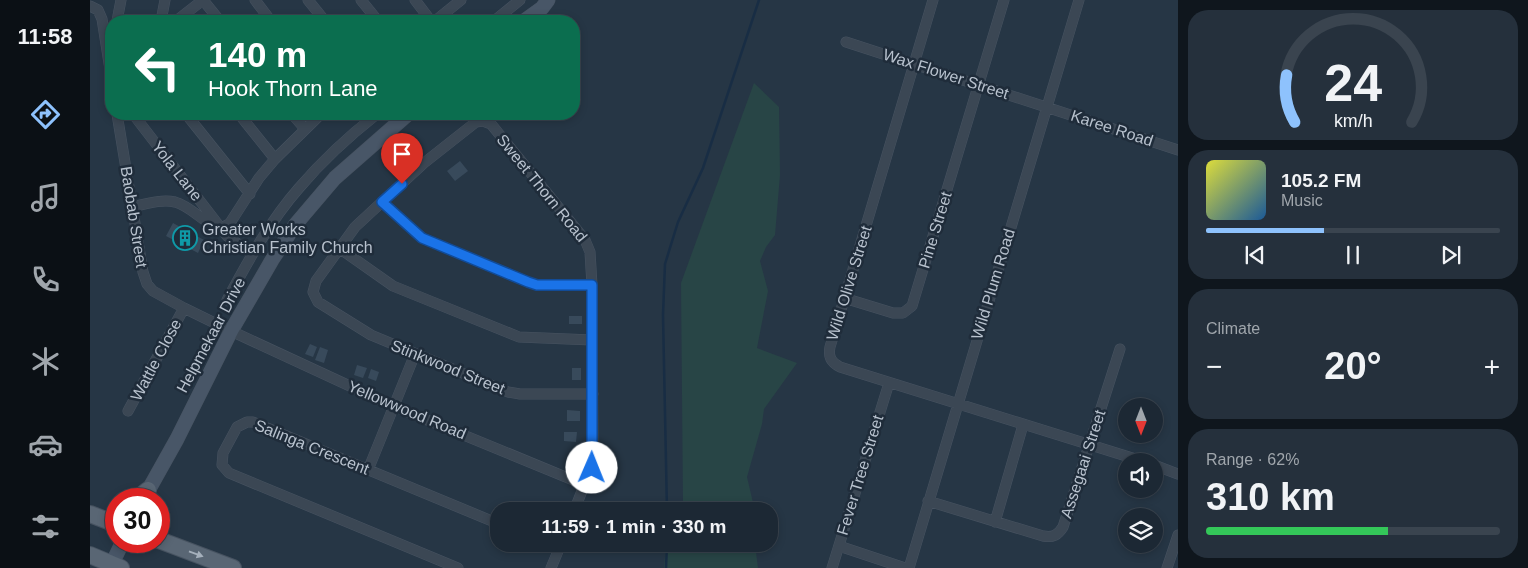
<!DOCTYPE html>
<meta charset="utf-8">
<style>
body{margin:0;font-family:Arial,sans-serif;background:#25303c;color:#f1f3f6;height:100vh;display:flex;flex-direction:column;font-size:19px;white-space:nowrap}
*{box-sizing:border-box;margin:0}
p{font-size:16px;color:#a0a6ac}
.icon{flex:none;width:28px;height:28px;fill:none;stroke:currentColor;stroke-width:2;stroke-linecap:round;stroke-linejoin:round}
.map{position:relative;flex:1;overflow:hidden}
.side{display:flex;flex-direction:column;gap:10px;padding:10px;background:#0f161d;width:350px}
.side>*{flex:none}
.banner{position:absolute;left:15px;top:15px;width:475px;height:105px;border-radius:20px;box-shadow:0 2px 8px #0003,0 0 0 1px #3a444f;background:#0b6e4f;color:#fff;overflow:hidden}
.needle{width:32px;rotate:180deg}
.tools{position:absolute;left:1028px;top:398px;display:grid;gap:10px}
.tools a{display:grid;place-items:center;width:45px;height:45px;border-radius:50%;background:#1c2834;box-shadow:0 2px 8px #0003,0 0 0 1px #3a444f;font-size:25px}
.speed{position:absolute;left:15px;top:488px;display:flex;gap:10px;font-size:25px;font-weight:700;text-align:center}
.speed>*{display:grid;place-content:center;width:65px;height:65px;border-radius:50%;background:#1c2834;box-shadow:0 2px 8px #0003,0 0 0 1px #3a444f;line-height:1}
.speed .limit{border:8px solid #d22;background:#fff;color:#111}
.pin{position:absolute;display:grid;place-items:center;width:42px;height:42px;color:#fff;margin:-51px -21px;border-radius:50% 50% 50% 0;rotate:-45deg;box-shadow:0 0 5px #0007}
.pin .icon{rotate:45deg}
.me{position:absolute;width:55px;margin:-28px;rotate:1deg;stroke-linejoin:round;filter:drop-shadow(0 0 4px #0008)}
.turn{display:flex;align-items:center;gap:18px;height:105px;padding:0 20px;font-size:22px}
.turn .icon{width:65px;height:65px;stroke-width:2.5}
.turn b{display:block;font-size:35px;line-height:42px}
.big{font-size:38px;font-weight:800;line-height:1.1}
.side .tile{flex:1;display:flex;flex-direction:column;justify-content:center;gap:8px;min-width:0;padding:0 18px;border-radius:20px;background:#25303c}
.side .dial{align-items:center;gap:0}
.dial svg{height:130px;overflow:visible;fill:none;stroke:#3a444f;stroke-width:7;stroke-linecap:round;text-anchor:middle}
.dial text{fill:#f1f3f6;stroke:none}
.song{display:flex;align-items:center;gap:15px}
.cover{width:60px;height:60px;border-radius:8px;background:linear-gradient(135deg,hsl(60 70% 55%),hsl(210 70% 35%))}
.played{height:5px;border-radius:2px;background:linear-gradient(90deg,#8ec2fd 40%,#3a444f 40%)}
.keys{display:flex;justify-content:space-around;direction:ltr}
.heat{display:flex;justify-content:space-between;align-items:center;font-size:28px;direction:ltr}
.charge{height:8px;border-radius:4px;background:linear-gradient(90deg,#34c759 62%,#3a444f 0)}
.trip{position:absolute;left:400px;top:502px;width:288px;height:50px;border-radius:20px;background:#1c2834;box-shadow:0 2px 8px #0003,0 0 0 1px #3a444f;font-weight:800;line-height:50px;text-align:center}
main{display:flex;flex:1;min-height:0}
.tab-bar{display:flex;flex-direction:column;width:90px;justify-content:space-around;align-items:center;background:#0b1015;color:#a0a6ac}
.tab-bar .icon{width:35px;height:35px}
.tab-bar .selected{color:#8ec2fd}
.tab-bar b{font-size:22px;color:#f1f3f6}
.map>svg:first-child{display:block}
.green{fill:#284546}
.lines{fill:none;stroke-linecap:round;stroke-linejoin:round}
.stream{stroke:#182d44;stroke-width:2.5}
.building{fill:#384a5b}
.street-casing{stroke:#475361;stroke-width:11}
.secondary-casing{stroke:#475361;stroke-width:15}
.primary-casing{stroke:#475361;stroke-width:18}
.street{stroke:#3b4754;stroke-width:10}
.secondary{stroke:#485667;stroke-width:14}
.primary{stroke:#596674;stroke-width:16}
.oneway{fill:#a5b0bc}
.route-casing{stroke:#114b97;stroke-width:12}
.route{stroke:#1a73e8;stroke-width:9}
.labels{text-anchor:middle;dominant-baseline:central;stroke-width:5;stroke-linejoin:round;paint-order:stroke}
.street-label{font-size:16px;fill:#b8c2ce;stroke:#1f2c3a}
.poi-label{font-size:16px;fill:#b8c2ce;stroke:#1f2c3a;text-anchor:start}
</style>
<main>
<nav class="tab-bar">
<b>11:58</b>
<svg class="icon selected" aria-label="directions" viewBox="0 0 24 24"><path d="M12 3l9 9-9 9-9-9zM9 14v-3h6M13 9l2 2-2 2"/></svg>
<svg class="icon" aria-label="music" viewBox="0 0 24 24"><path d="M9 18V5l10-2v13"/><circle cx="6" cy="18" r="3"/><circle cx="16" cy="16" r="3"/></svg>
<svg class="icon" aria-label="phone" viewBox="0 0 24 24"><path d="M5 4h4l2 5-3 2q2 4 5 5l2-3 5 2v4C11 20 4 13 5 4z"/></svg>
<svg class="icon" aria-label="climate" viewBox="0 0 24 24"><path d="M12 3v18M4 7l16 10M4 17L20 7"/></svg>
<svg class="icon" aria-label="car" viewBox="0 0 24 24"><path d="M5 17H2v-5l4-1 3-4h7l3 4 3 1v5h-3M9 17h6M6 11h13"/><circle cx="7" cy="17" r="2"/><circle cx="17" cy="17" r="2"/></svg>
<svg class="icon" aria-label="filters" viewBox="0 0 24 24"><path d="M4 7h16M4 17h16"/><circle cx="9" cy="7" r="2"/><circle cx="15" cy="17" r="2"/></svg>
</nav>
<div class="map">
<svg width="1088" height="568" viewBox="0 0 1088 568">
<rect width="100%" height="100%" fill="#263645"/>
<!-- green -->
<path class="green" d="M664 83 689 107 690 175 685 235 676 247 670 261 678 291 667 348 707 363 674 409 672 424 657 477 665 511H577L578 503 593 506 591 283Z
M576 544H665L668 568H574Z"/>
<g class="lines">
<!-- stream -->
<path class="stream" d="M577 511 573 315 575 264 588 222 613 168 669 0
M576 568 577 544"/>
</g>
<!-- building -->
<path class="building" d="M370 161 378 171 365 181 357 171Z
M83 223 114 240 108 253 76 236Z
M479 316H492V324H479Z
M220 344 227 347 223 357 215 354Z
M230 347 238 350 234 363 225 360Z
M267 365 277 368 273 378 264 375Z
M482 368H491V380H482Z
M281 369 289 372 286 381 278 378Z
M477 410 490 411V421H477Z
M474 432H487L486 442 474 441Z"/>
<g class="lines">
<defs>
<path id="street" d="M113 0 130 21
M165 0 181 21
M218 0 235 21
M271 0 288 21
M325 0 341 21
M843 0 740 347C738 357 741 362 750 367L1052 461
M0 6 8 10 12 19 21 76
M27 21 31 0
M71 21 75 0
M86 21 113 0
M345 21 371 0
M404 21 430 0
M756 42 1088 150
M27 114 53 272 57 284 63 291 94 308 141 331 303 406 495 485
M43 114 137 236 162 254
M96 114 160 194
M149 114 185 159
M202 114 215 129
M292 202 332 238 438 282 447 285H502
M42 207C56 204 71 199 85 202 101 206 117 226 129 227 134 228 137 225 140 223L169 178 185 159 231 114
M249 248 303 286 429 337 502 340
M754 298 803 313H813L822 306 914 0
M137 300C158 261 180 221 209 188 232 161 259 136 287 114
M38 411 94 308
M1064 465 1088 474
M278 470 325 354
M838 501 953 536C963 538 968 535 973 527L1030 349
M484 511 503 463 502 285 500 252 495 240 401 124 393 121 386 122 334 163 265 227 226 281 223 292 228 302 281 335 418 392 430 394H503
M905 522 933 425
M455 544 468 549
M749 546 815 568
M368 568 139 473 132 465 133 453 147 427 157 422H163L409 524
M461 568 471 544
M742 568 799 383
M819 568 989 0
M1077 568 1088 535"/>
<path id="secondary" d="M434 21 452 8 458 0
M54 498 87 439 141 331 182 260 205 225 245 178 318 114
M20 568 33 541"/>
<path id="primary" d="M47 499 58 490
M0 514 26 524
M69 540 143 568
M0 555 31 568"/>
</defs>
<!-- street casing -->
<use href="#street" class="street-casing"/>
<!-- secondary casing -->
<use href="#secondary" class="secondary-casing"/>
<!-- primary casing -->
<use href="#primary" class="primary-casing"/>
<!-- street -->
<use href="#street" class="street"/>
<!-- secondary -->
<use href="#secondary" class="secondary"/>
<!-- primary -->
<use href="#primary" class="primary"/>
</g>
<!-- one-way arrows -->
<defs><path id="oneway-solid" d="M-6-.8H1V-3.2L6.5 0L1 3.2V.8H-6Z" transform="scale(1.25)"/></defs>
<use class="oneway" href="#oneway-solid" transform="translate(106 554) rotate(20)"/>
<g class="lines">
<defs>
<path id="route" d="M312 184 292 202 332 238 438 282 447 285H502V468"/>
</defs>
<!-- route casing -->
<use href="#route" class="route-casing"/>
<!-- route -->
<use href="#route" class="route"/>
</g>
<!-- icons -->
<defs>
<symbol id="building-ring" viewBox="-11 -11 22 22"><circle r="9.5" fill="#1f2c3a" stroke="#0f9aa8" stroke-width="1.5"/><path d="M-4-6H4V6H1V3H-1V6H-4ZM-2.5-4.3h1.7v1.8h-1.7ZM.8-4.3h1.7v1.8H.8ZM-2.5-1h1.7V.8h-1.7ZM.8-1h1.7V.8H.8Z" fill="#0f9aa8"/></symbol>
</defs>
<g fill-rule="evenodd">
<use href="#building-ring" x="81" y="224" width="28" height="28"/>
</g>
<g class="labels">
<!-- street labels -->
<g class="street-label">
<text transform="translate(856 74) rotate(18)">Wax Flower Street</text>
<text transform="translate(1022 128) rotate(18)">Karee Road</text>
<text transform="translate(87 171) rotate(52)">Yola Lane</text>
<text transform="translate(452 188) rotate(51)">Sweet Thorn Road</text>
<text transform="translate(44 217) rotate(81)">Baobab Street</text>
<text transform="translate(845 230) rotate(-73)">Pine Street</text>
<text transform="translate(759 283) rotate(-73)">Wild Olive Street</text>
<text transform="translate(903 284) rotate(-73)">Wild Plum Road</text>
<text transform="translate(121 335) rotate(-62)">Helpmekaar Drive</text>
<text transform="translate(66 360) rotate(-62)">Wattle Close</text>
<text transform="translate(358 367) rotate(22)">Stinkwood Street</text>
<text transform="translate(317 410) rotate(23)">Yellowwood Road</text>
<text transform="translate(222 447) rotate(22)">Salinga Crescent</text>
<text transform="translate(993 464) rotate(-72)">Assegaai Street</text>
<text transform="translate(770 475) rotate(-73)">Fever Tree Street</text>
</g>
<!-- poi labels -->
<g class="poi-label">
<text x="112" y="229">Greater Works<tspan x="112" dy="18">Christian Family Church</tspan></text>
</g>
</g>
</svg>
<div class="tools">
<a><svg class="needle" viewBox="-14 -14 28 28"><path d="M0-13l5 13h-10z" fill="#e53935"/><path d="M0 13l5-13h-10z" fill="#a0a6ac"/></svg></a>
<a><svg class="icon" aria-label="sound" viewBox="0 0 24 24"><path d="M4 9h4l5-4v14l-5-4H4zM17 9q2 3 0 6"/></svg></a>
<a><svg class="icon" aria-label="layers" viewBox="0 0 24 24"><path d="M12 4l9 5-9 5-9-5zM3 14l9 5 9-5"/></svg></a>
</div>
<div class="speed"><div class="limit">30</div></div>
<div class="pin" style="left:312px;top:184px;background:#d93025"><svg class="icon" aria-label="arrive" viewBox="0 0 24 24"><path d="M6 21V4h12l-3 4 3 4H6"/></svg></div>
<svg class="me" style="left:502px;top:468px" viewBox="-20 -20 40 40"><circle r="19" fill="#fff"/><path d="M0-13L10 11 0 6-10 11z" fill="#1a73e8"/></svg>
<div class="trip">11:59 · 1 min · 330 m</div>
<div class="banner">
<div class="turn"><svg class="icon" aria-label="left" viewBox="0 0 24 24"><path d="M17 20v-9H6M10 6l-5 5 5 5"/></svg><div><b>140 m</b>Hook Thorn Lane</div></div>
</div>
</div>
<section class="side">
<div class="tile dial"><svg viewBox="0 0 100 80">
<path d="M14 69A42 42 0 1 1 86 69"/>
<path d="M14 69A42 42 0 0 1 9 40" stroke="#8ec2fd"/>
<text x="50" y="56" font-size="32" font-weight="700">24</text>
<text x="50" y="72" font-size="11">km/h</text>
</svg></div>
<div class="tile">
<div class="song"><i class="cover"></i><div><b>105.2 FM</b><p>Music</p></div></div>
<div class="played"></div>
<div class="keys"><svg class="icon" aria-label="previous" viewBox="0 0 24 24"><path d="M18 5L8 12l10 7zM5 5v14"/></svg><svg class="icon" aria-label="pause" viewBox="0 0 24 24"><path d="M8 5v14M16 5v14"/></svg><svg class="icon" aria-label="next" viewBox="0 0 24 24"><path d="M6 5l10 7-10 7zM19 5v14"/></svg></div>
</div>
<div class="tile"><p>Climate</p>
<div class="heat"><a>−</a><b class="big">20°</b><a>+</a></div>
</div>
<div class="tile"><p>Range · 62%</p><b class="big">310 km</b><div class="charge"></div></div>
</section>
</main>
